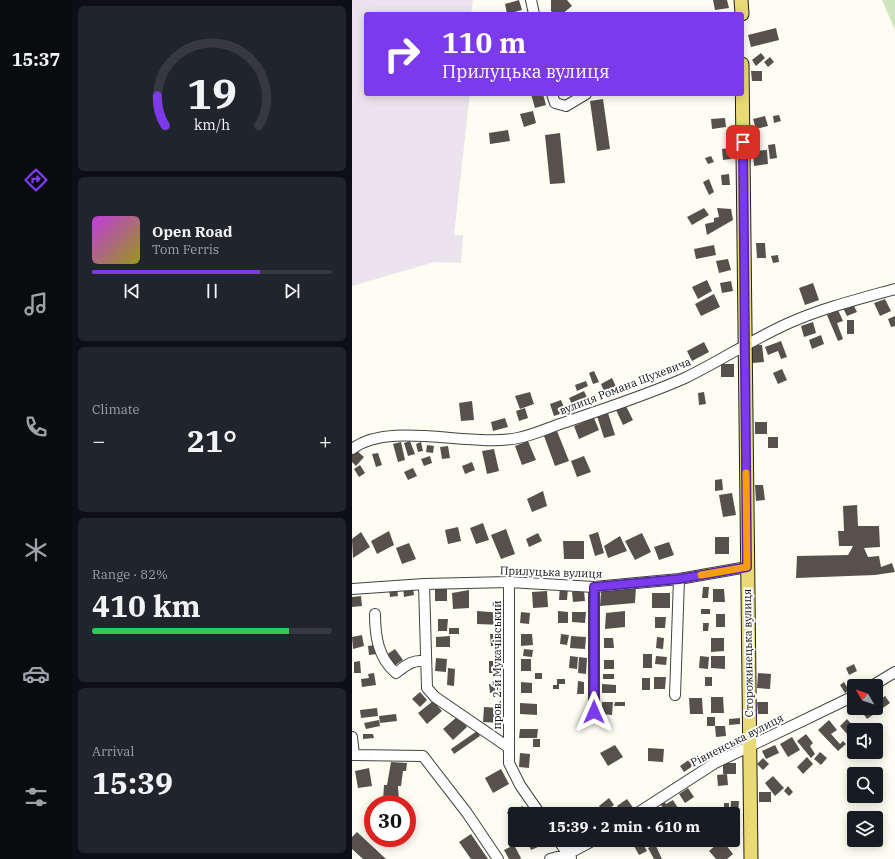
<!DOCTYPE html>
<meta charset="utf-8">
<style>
body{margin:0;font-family:"IBM Plex Serif",serif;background:#20242c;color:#f1f3f6;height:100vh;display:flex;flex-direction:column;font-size:15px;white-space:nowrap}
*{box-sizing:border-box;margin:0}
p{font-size:13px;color:#9ea1a6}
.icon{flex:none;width:22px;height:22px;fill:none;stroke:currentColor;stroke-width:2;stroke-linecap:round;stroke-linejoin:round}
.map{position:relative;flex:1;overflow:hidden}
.side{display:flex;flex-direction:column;gap:6px;padding:6px;background:#0d0f14;width:280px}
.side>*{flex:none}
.top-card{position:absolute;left:12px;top:12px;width:380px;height:84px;border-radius:4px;box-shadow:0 2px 10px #0003;background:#7c3aed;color:#fff;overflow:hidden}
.needle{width:26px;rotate:309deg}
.buttons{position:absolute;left:495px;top:679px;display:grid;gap:8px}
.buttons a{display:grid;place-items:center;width:36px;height:36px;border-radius:4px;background:#171b24;box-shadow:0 2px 10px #0003;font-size:20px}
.speed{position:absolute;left:12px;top:795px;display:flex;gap:8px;font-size:20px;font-weight:700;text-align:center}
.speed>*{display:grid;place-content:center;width:52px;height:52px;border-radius:50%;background:#171b24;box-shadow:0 2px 10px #0003;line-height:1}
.speed .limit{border:6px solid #d22;background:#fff;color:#111}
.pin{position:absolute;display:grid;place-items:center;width:34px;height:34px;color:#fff;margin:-17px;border-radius:8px;box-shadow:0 2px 6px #0006}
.me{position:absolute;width:44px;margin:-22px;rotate:0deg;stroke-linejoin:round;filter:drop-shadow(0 0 3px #0008)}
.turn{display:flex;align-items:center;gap:14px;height:84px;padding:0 12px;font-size:18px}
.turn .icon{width:52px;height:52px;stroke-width:2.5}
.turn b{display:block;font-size:28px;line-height:34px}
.big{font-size:30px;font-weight:700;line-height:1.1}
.side .tile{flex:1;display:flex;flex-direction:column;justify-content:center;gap:6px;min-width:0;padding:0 14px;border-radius:6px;background:#20242c}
.side .dial{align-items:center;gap:0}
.dial svg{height:104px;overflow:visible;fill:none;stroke:#363941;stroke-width:7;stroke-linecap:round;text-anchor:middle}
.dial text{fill:#f1f3f6;stroke:none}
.song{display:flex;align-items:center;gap:12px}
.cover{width:48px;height:48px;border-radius:6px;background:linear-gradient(135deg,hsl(290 70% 55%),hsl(60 70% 35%))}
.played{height:4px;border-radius:2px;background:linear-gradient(90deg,#7c3aed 70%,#363941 70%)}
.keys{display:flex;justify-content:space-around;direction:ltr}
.heat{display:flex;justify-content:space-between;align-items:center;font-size:22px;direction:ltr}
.charge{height:6px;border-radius:3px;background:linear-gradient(90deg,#34c759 82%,#363941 0)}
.trip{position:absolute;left:156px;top:807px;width:232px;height:40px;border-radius:4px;background:#171b24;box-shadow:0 2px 10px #0003;font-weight:700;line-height:40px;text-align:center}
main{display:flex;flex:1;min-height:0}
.menu{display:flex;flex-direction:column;width:72px;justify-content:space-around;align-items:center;background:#090b0e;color:#9ea1a6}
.menu .icon{width:28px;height:28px}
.menu .active{color:#7c3aed}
.menu b{font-size:18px;color:#f1f3f6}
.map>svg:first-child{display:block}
.industrial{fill:#ece4ec}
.green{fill:#cee5bf}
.building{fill:#56514c}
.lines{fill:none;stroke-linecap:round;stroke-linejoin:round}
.minor-casing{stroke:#424242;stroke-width:12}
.major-casing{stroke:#202020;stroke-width:15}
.minor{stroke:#fff;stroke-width:10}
.major{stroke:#eada76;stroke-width:13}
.route-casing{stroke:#51269a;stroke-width:10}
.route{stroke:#7c3aed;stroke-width:7}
.slow{stroke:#f59e0b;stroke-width:7}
.labels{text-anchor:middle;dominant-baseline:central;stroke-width:4;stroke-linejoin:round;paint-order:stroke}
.street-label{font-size:11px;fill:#0f0f0f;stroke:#fff}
</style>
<main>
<nav class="menu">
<b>15:37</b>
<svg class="icon active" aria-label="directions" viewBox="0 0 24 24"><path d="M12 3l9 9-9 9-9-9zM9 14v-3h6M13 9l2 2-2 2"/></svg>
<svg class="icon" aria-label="music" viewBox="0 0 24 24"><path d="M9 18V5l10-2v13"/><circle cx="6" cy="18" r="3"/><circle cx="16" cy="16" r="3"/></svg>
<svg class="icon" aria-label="phone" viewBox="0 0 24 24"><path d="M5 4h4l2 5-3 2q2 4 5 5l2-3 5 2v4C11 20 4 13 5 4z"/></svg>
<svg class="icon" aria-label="climate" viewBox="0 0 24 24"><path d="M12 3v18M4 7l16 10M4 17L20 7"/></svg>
<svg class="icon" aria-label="car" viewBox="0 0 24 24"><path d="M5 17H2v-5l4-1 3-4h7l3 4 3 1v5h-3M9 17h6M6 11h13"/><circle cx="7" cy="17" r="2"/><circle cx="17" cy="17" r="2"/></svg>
<svg class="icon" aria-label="filters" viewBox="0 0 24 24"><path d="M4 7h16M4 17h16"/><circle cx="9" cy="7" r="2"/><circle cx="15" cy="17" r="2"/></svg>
</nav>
<section class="side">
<div class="tile dial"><svg viewBox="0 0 100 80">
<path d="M14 69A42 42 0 1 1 86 69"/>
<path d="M14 69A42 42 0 0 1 8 46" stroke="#7c3aed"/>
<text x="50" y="56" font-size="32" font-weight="700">19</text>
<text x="50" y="72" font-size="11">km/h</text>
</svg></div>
<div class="tile">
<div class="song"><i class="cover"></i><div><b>Open Road</b><p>Tom Ferris</p></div></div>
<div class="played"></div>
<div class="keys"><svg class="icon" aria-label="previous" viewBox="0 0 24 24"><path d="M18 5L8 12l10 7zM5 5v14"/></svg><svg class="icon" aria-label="pause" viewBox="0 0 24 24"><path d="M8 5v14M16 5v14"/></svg><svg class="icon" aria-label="next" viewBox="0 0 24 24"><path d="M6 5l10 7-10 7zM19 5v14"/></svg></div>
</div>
<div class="tile"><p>Climate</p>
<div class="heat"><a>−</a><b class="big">21°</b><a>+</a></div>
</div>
<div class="tile"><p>Range · 82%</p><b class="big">410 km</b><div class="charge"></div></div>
<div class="tile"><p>Arrival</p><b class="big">15:39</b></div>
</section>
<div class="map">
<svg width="543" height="859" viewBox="0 0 543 859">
<rect width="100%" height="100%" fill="#fefdf2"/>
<!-- industrial -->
<path class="industrial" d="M0 0H121L119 14H14V94H118L102 235H111L109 263 83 262 0 286Z"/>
<!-- green -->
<path class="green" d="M530 0H543V30Z"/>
<!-- building -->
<path class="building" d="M167 0 170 10 155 14 153 4Z
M199 0H215L220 6 210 14H202L199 11Z
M361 0H375L377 8 363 10Z
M424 28 427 40 399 47 396 35Z
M409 53 413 58 404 66 400 60Z
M418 57 422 62 416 67 412 62Z
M399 71H410V81H400Z
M179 94H191L194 105 183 108Z
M251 99 258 149 245 151 238 101Z
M181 111 184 123 172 127 168 114Z
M427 115 429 121 422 123 421 116Z
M413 116 416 126 404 129 401 119Z
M373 118 374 127 360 129 359 119Z
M156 130 158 141 138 144 137 133Z
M208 133 213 183 198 184 193 135Z
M423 144 425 158 418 159 416 145Z
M378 148 379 159 371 160 370 149Z
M415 150 416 164 402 166 401 151Z
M359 156 362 162 356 164 353 158Z
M377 174 378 185H370L369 175Z
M357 179 362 192 357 195 351 182Z
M352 208 357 215 340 225 335 217Z
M365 208 379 209 381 220 355 235 353 224 362 222V218L367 217Z
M404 243H413L414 258H405Z
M362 245 364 255 344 259 342 249Z
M426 255 427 262 421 263 419 256Z
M376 259 379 270 367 273 364 261Z
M355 280 360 291 346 299 340 287Z
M379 281 381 291 370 293 368 283Z
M461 283 467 300 453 305 447 288Z
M362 294 368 307 349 316 343 304Z
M533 299 539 311 528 316 522 303Z
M501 304 505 312 495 316 491 308Z
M486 310 491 321 485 323 491 339 486 341 475 315Z
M543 316V326L539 327 536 319Z
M495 320H502V334H495Z
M461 322 464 333 452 337 449 326Z
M469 335 472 344 460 349 457 340Z
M429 341 435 357 429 359 426 351 416 355 413 347Z
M352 342 357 352 340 361 335 351Z
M399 345H410L412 362 400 363Z
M369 364H382V377H369Z
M430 369 435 380 426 384 421 373Z
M242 371 247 382 241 384 237 373Z
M260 378 267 393 255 398 249 384Z
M234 381 236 386 225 391 223 385Z
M232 391 238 404 223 411 217 398Z
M178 392 182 404 168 409 163 396Z
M352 392 354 404 347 405 346 393Z
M209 400 214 412 202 416 198 404Z
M120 401 122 420 109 421 107 403Z
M274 406 281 420 271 425 264 410Z
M173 408 176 418 167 421 164 411Z
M256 413 263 435 252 438 245 416Z
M153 418 156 427 141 431 139 422Z
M242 418 247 430 227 439 222 426Z
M403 422H415V434H403Z
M205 431 217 461 203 466 192 436Z
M416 437H426V448H416Z
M58 441 63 454 56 456 52 443Z
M176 441 184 460 170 465 163 446Z
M49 442 53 460 46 462 41 444Z
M69 442 71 451 66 452 64 444Z
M75 445 82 446 81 453 74 452Z
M96 446 98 458 90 459 88 447Z
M142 449 147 471 135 474 130 451Z
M4 450 12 457 4 466 0 462V455Z
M26 453 30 465 24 467 20 454Z
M78 456 80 463 72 466 69 459Z
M232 456 239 472 225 477 219 461Z
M120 462 123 470 113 474 110 466Z
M8 465 13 473 7 477 2 469Z
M61 468 65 476 56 480 52 472Z
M370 479 371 490 363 491V480Z
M403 485H411L413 500 404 501Z
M191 491 195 506 180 512 175 499Z
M380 493 384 515 371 517 367 495Z
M505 505 506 526H527L528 547 512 548 516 557 527 556 529 567 540 563 543 572 523 575 444 578 445 556 496 555 501 546H487L486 531H492L491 506Z
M131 523 137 540 124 544 118 528Z
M106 527 109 541 96 544 93 530Z
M154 529 163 554 149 559 139 535Z
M37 531 42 545 25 554 19 541Z
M9 532 18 547 1 558 0 539Z
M246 532 252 553 243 556 237 535Z
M186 533 190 541 177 547 174 539Z
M290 533 299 552 283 560 273 541Z
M268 536 275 551 256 558 252 546Z
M363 537H377V554H363Z
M211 541H232V559H212Z
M317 542 322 555 307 560 302 547Z
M57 543 64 559 50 564 44 548Z
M284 586 283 603 248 606 249 591Z
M61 587 62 595 52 597 51 588Z
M83 587H95V601H83Z
M208 587 216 588 215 600H207Z
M351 587H357L356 598H350Z
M45 588 46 596 38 597 37 589Z
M361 589H372L373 602H361Z
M117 590V608L101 609 100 593Z
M195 591 196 607 181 608 180 592Z
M232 591 233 601 221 602 220 592Z
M300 593H318V608H300Z
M9 596 10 606 0 607V597Z
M349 609H358V614H349Z
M125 611 150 613V625L125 624Z
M206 611 216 612V623H206Z
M273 611V627L253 629 254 613Z
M169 612 178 613 177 624 168 623Z
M220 612H234L233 623 220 622Z
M364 614H373V627H364Z
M303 617H314L313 628H303Z
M86 619H96L95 631H86Z
M351 623H357L356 631H351Z
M97 628H107V634H97Z
M138 634H151V646H139Z
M169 634H180L181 645 169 646Z
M209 634 217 635 215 645 208 644Z
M10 635 12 646 1 649 0 637Z
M98 636V647H84V637Z
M219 636 234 637 233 649 218 648Z
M305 637 312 638 311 649 304 648Z
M252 638H261L262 648H252Z
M359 638H372V651L359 652Z
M24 645 25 654 17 655 16 646Z
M43 649 51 660 42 666 34 655Z
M172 649 181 650 180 657 171 656Z
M291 654H300V668H291Z
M218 656 226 657 225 669 217 668Z
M304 656 315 657 314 665 303 664Z
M348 656 357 657 356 669 347 668Z
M359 656H373V669L359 668Z
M227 657 235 658 234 674 226 673Z
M84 658 95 659 94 672 83 671Z
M169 659H179V671H169Z
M252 660H262V669H252Z
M8 661 9 673H2V662Z
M137 661H150V673H137Z
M502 664 505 671 497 675 494 668Z
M96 668 103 669 102 686 95 685Z
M22 673 24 685 10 687 9 679 17 678 16 674Z
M183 673H190V679H183Z
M406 673 419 674 418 689 405 688Z
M251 674H262V679H251Z
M302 677H314L313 689H302Z
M353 677H360V686H353Z
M290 678H298V690H290Z
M205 679H213V684H207V689H201V685H205Z
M226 681 232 682V694H225Z
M169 682 180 683V693H169Z
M492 682 497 690 493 693 488 685Z
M148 683 149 693H138L137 684Z
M250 684 264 685V693H250Z
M68 692 75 700 68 707 60 699Z
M533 696 538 703 515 719 510 712 515 708H524V702Z
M359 697H371L372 713H359Z
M337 698H350L351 714H338Z
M81 701 90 711 75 724 66 713Z
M250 702H261L260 715 250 714Z
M263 702H273V706H262Z
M405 702H416V714H406Z
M168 703 185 704V715L168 714Z
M132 707 149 708 148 723 131 722Z
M25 708 26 716 9 718 8 710Z
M44 714 45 721 28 723 27 716Z
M106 716 115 727 101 740 91 729Z
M355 717H363V726H355Z
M388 718V724L377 725V719Z
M495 719 502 727 495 734 488 726Z
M27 720 28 726 14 729 12 723Z
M477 720 485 730 479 734 488 744 491 741 494 744 486 751 466 730Z
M363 726H373L374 736 364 737Z
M168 729H186L185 738H167Z
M125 731 128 736 102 754 99 749Z
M11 734H21L22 738 11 739Z
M454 734 461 743 458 746 463 754 459 758 445 741Z
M440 737 448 750 436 757 428 744Z
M181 739H188V747H181Z
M263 745 271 757 256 766 248 753Z
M423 745 427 753 414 759 410 751Z
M296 748 312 749 311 762 296 761Z
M468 752 475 758 469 765 462 759Z
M168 753 178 754 177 768 167 767Z
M455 757 461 764 451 774 445 767Z
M411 758 417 764 411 770 405 764Z
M338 759 342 765 332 772 328 766Z
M39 762 55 763 54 771H51L49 786H46L47 802 31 801 32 785H35Z
M371 763H384V774H371Z
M17 768 20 786 6 788 3 771Z
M149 769 157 784 141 793 133 778Z
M375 774 376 785 366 786 365 775Z
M421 776 432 788 423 796 413 783Z
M436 786 441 792 437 796 432 791Z
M336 788 342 797 333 803 327 794Z
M407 792H419V802H407Z
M257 798 262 805 252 812 247 806Z
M275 799 282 809 275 814H270L265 806Z
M311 799 314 804 321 800 326 808 315 814 307 802Z
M379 801H387L386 814 378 813Z
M372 803H377V814H372Z
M171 806 174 814H163L162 830 155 812Z
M231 807 234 813 222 814 221 812Z
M5 832 34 859H11L0 849V837Z
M119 834 136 859H119L107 842Z
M175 840H202L179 850Z
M370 840 381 854 375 859H364L357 851Z
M290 842 295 851 287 855 282 846Z
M303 844 310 859H302L296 848Z
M162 845 169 858 168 859H157L152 850Z"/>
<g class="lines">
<defs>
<path id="minor" d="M179 0 182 14
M200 94 203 103 214 106 234 94
M0 449C38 420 118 448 166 438 182 435 198 427 214 422 254 408 295 395 333 378 368 361 401 339 437 323 471 308 507 299 543 289
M157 582V763L168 785 188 814
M72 584 75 688 83 697 156 747
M0 589 72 584 157 582 242 587 327 579 395 567
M23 614C23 636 26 658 44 673 53 666 62 658 74 662
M520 686 543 672
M323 695 327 579
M242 712V587
M0 737 2 755 71 756 115 813 146 859
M284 814 363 763 502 696
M206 840 219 858
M198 859 216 854 242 840"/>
<path id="major" d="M389 0 390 14
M390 64 399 859"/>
</defs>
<!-- minor casing -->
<use href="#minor" class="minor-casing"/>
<!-- major casing -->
<use href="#major" class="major-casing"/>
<!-- minor -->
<use href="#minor" class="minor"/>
<!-- major -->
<use href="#major" class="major"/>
</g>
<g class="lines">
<defs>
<path id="route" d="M242 712V587L327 579 395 567 391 142"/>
</defs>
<!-- route casing -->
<use href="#route" class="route-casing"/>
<!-- route -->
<use href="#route" class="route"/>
<!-- slow -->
<path class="slow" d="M349 575 395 567 394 473"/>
</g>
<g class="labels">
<!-- street labels -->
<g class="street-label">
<text transform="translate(273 386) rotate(-21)">вулиця Романа Шухевича</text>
<text transform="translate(199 572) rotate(2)">Прилуцька вулиця</text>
<text transform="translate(396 653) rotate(-91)">Сторожинецька вулиця</text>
<text transform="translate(145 665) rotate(-90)">пров. 2-й Мукачівський</text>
<text transform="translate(385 740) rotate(-27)">Рівненська вулиця</text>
</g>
</g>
</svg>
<div class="buttons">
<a><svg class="needle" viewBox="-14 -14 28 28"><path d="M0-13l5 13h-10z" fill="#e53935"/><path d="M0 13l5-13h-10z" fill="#9ea1a6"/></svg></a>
<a><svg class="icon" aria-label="sound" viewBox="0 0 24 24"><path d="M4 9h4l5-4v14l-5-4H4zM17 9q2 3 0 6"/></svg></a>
<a><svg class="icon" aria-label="search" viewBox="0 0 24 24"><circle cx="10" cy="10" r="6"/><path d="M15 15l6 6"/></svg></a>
<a><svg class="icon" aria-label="layers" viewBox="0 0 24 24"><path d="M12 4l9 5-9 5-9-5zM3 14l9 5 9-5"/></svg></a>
</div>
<div class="speed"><div class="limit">30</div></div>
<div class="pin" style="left:391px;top:142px;background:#d93025"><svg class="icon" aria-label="arrive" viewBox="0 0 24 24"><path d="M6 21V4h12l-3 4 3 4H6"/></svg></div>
<svg class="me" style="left:242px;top:712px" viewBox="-20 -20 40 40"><path d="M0-17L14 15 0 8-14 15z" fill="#7c3aed" stroke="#fff" stroke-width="4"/></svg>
<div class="trip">15:39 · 2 min · 610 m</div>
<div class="top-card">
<div class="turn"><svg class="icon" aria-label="right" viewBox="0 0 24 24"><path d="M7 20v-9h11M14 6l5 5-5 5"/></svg><div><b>110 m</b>Прилуцька вулиця</div></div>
</div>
</div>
</main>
